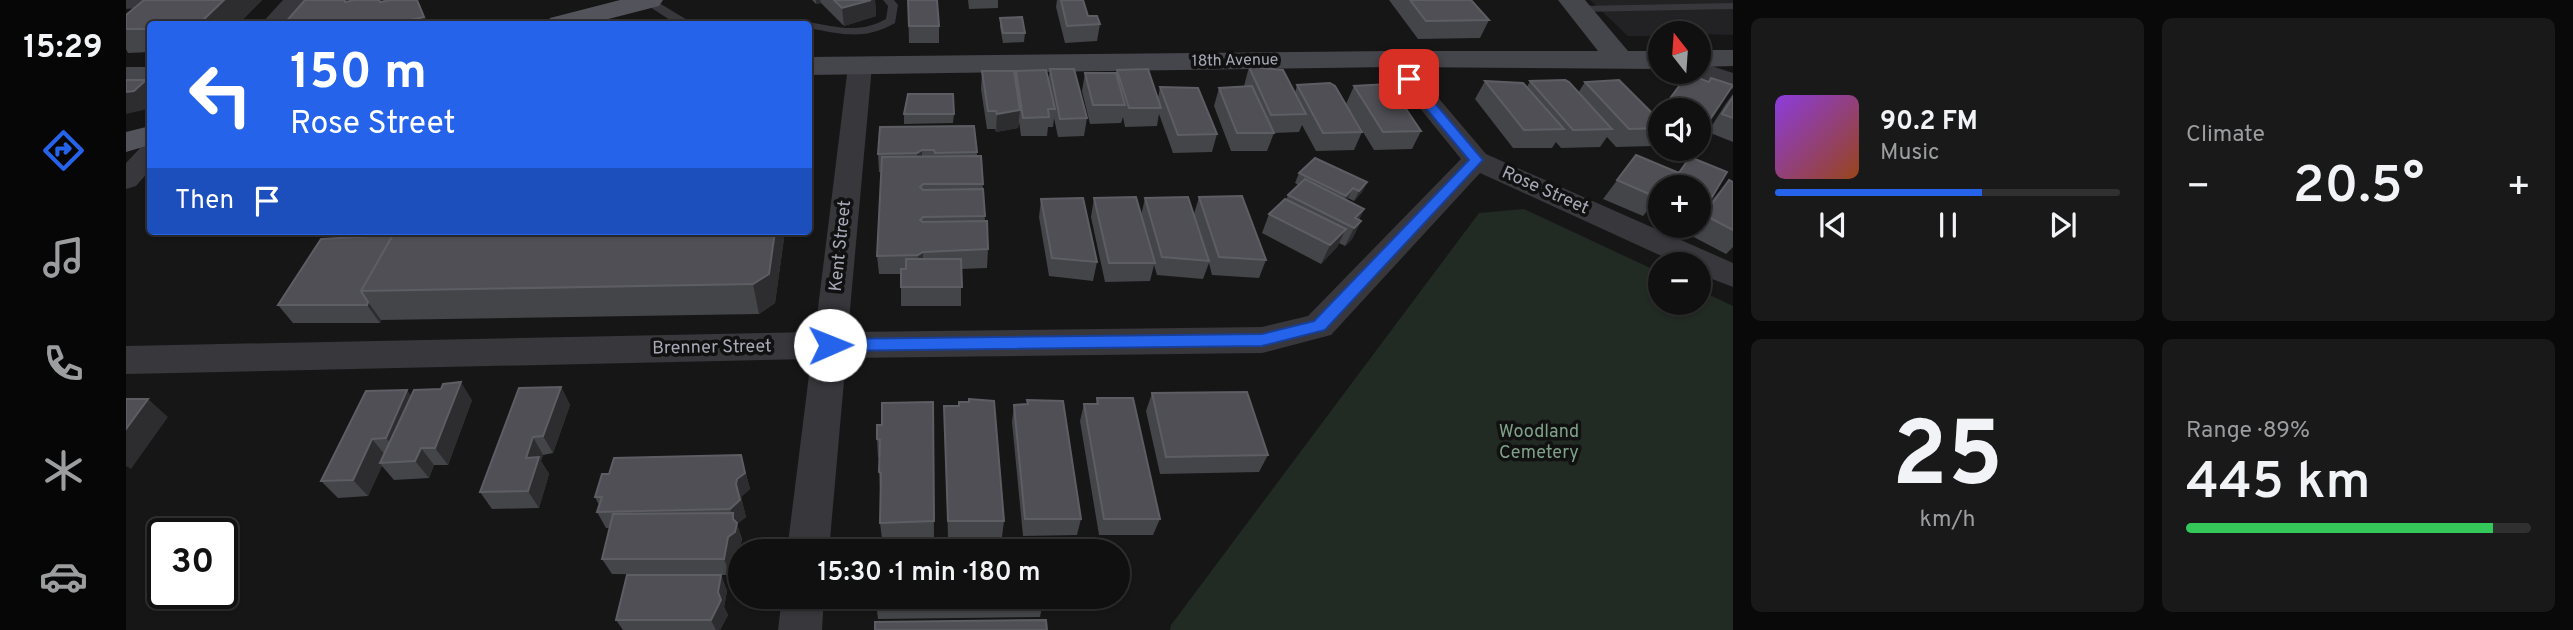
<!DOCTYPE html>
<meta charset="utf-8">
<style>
body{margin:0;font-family:Overpass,sans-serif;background:#19191a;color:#f1f3f6;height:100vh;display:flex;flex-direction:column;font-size:26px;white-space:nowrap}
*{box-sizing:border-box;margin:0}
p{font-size:23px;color:#9c9d9f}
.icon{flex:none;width:38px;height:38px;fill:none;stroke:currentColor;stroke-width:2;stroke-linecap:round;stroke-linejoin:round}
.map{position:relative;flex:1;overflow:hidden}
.details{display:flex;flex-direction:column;gap:18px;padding:18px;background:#090909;width:840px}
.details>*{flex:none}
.banner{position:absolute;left:21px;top:21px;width:665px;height:214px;border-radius:7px;box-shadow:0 2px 5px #0004,0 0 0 2px #303031;background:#2563eb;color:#fff;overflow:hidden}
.needle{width:46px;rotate:343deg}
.controls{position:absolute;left:1522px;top:21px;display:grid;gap:14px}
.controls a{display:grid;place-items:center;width:63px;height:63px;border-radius:50%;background:#101011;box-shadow:0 2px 5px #0004,0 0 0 2px #303031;font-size:35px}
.speed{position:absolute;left:21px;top:518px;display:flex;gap:14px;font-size:35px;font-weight:700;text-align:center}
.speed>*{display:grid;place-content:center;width:91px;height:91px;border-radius:50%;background:#101011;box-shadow:0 2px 5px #0004,0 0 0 2px #303031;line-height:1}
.speed .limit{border:4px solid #111;border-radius:10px;background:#fff;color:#111}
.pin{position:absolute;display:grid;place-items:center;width:60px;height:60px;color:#fff;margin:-30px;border-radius:14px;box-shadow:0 4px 10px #0006}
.me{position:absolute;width:77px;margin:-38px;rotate:89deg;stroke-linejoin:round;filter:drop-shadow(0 0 5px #0008)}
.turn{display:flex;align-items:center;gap:24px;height:147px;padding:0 28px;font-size:32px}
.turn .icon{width:91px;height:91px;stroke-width:2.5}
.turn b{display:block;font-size:49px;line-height:60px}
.then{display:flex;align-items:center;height:66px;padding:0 28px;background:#0003;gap:14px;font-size:26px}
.big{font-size:52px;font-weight:600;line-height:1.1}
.details .tile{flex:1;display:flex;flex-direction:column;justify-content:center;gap:10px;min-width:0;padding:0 24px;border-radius:10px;background:#19191a}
.details .dial{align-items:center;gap:0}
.dial b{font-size:91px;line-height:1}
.song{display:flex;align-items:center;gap:21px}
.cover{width:84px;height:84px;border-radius:10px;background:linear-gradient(135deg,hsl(270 70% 55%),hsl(20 70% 35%))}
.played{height:7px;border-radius:4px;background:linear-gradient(90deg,#2563eb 60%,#303031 60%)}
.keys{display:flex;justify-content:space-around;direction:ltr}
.heat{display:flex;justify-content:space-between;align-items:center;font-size:38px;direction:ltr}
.charge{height:10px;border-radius:5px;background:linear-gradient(90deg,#34c759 89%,#303031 0)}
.details .tiles{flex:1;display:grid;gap:18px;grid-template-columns:repeat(2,1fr)}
.trip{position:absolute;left:602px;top:539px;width:402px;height:70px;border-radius:35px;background:#101011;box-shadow:0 2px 5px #0004,0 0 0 2px #303031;font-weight:600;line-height:70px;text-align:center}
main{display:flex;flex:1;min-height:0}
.menu{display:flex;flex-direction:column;width:126px;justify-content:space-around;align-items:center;background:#060607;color:#9c9d9f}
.menu .icon{width:49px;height:49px}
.menu .active{color:#2563eb}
.menu b{font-size:32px;color:#f1f3f6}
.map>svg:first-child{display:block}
.built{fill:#222224}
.green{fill:#222a24}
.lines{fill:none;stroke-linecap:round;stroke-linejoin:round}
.service{fill:#37373c;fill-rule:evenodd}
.minor{fill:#37373c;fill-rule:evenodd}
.secondary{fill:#45454c;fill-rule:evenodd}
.primary{fill:#53535b;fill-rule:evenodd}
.wall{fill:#444549}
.shaded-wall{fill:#2d2d30}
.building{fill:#4f4f55;stroke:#5d5d64;stroke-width:2}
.route{fill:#2563eb;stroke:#184099;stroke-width:2}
.labels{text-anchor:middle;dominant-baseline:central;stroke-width:7;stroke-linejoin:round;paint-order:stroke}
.far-street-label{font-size:16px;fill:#a8a9b7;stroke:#111112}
.street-label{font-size:18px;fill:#a8a9b7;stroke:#111112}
.park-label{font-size:18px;fill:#7fa289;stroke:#111112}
</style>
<main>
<nav class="menu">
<b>15:29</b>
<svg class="icon active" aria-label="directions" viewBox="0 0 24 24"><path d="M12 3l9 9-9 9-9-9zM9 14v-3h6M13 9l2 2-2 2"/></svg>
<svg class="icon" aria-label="music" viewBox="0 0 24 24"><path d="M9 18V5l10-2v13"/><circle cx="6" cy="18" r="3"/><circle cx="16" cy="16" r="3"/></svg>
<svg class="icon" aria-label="phone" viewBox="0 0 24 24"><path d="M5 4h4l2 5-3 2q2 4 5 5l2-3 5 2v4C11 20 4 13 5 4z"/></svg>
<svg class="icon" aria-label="climate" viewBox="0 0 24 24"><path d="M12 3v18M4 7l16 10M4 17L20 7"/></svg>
<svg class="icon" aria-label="car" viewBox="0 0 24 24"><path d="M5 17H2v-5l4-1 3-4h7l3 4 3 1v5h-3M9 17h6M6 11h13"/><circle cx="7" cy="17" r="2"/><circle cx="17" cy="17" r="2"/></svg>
</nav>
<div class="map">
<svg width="1607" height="630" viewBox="0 0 1607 630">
<rect width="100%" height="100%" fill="#161617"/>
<!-- built -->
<path class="built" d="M1464 0H1607V35L1535 33V36H1502Z"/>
<!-- green -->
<path class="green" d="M1398 209 1535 273V303H1573V290L1607 306V630H1044L1045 625 1353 213Z"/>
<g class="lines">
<!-- service -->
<path class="service" d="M517 0H528L568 24H550L518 3Z
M757 0H768L772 5 769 23C737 41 716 34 682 28V24H677L682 22C710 27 734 34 760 19L762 6Z
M1607 3V9L1452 12 1447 9 1452 6Z"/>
<!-- minor -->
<path class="minor" d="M0 0H26L27 2 24 7 0 9Z
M157 0H181L159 24H135Z
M1266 52 1275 54 1360 154 1607 263V287L1573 274V264H1553L1354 173 1205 335 1136 353 720 358 703 551H661L685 359 0 374V346L689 332 722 66 725 61 734 59 743 61 746 66 722 332 1136 327 1182 316 1335 159 1254 59 1257 54Z
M1573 62 1607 73V89L1564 74 1562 72H1573Z
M24 145V170L10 186 0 189V163L14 148Z
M656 597H698L696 630H652Z"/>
<!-- secondary -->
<path class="secondary" d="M1432 0H1459L1502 51H1535V69L1266 67 682 75V57L1266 51H1472Z
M1573 50H1607V66L1573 67Z
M0 67H24V85H0Z"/>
<!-- primary -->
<path class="primary" d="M494 0H537L533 6 463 24H421L424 18Z
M24 126V145L0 152V132Z"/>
</g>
<!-- wall -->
<path class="wall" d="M136 0 112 24H24V52L2 53 0 49V15Z
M686 0H749L750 16 718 26 695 3 690 4Z
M782 0 813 26V43H783Z
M842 0H872V8L843 9Z
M931 0H957L962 16 974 24 971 41 939 43 930 7Z
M1263 0H1345L1363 20 1354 38 1292 39Z
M874 18 899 33 898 42 877 43 874 27Z
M1123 67 1169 93 1171 85 1236 132 1228 150 1190 151 1176 125 1173 132 1148 133 1141 151H1105L1088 106 1093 88 1118 86Z
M924 69 961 118 958 136 932 137 928 118 927 127H922L921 136H895L893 121 892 128 870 132 869 129H861L855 89 856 71 889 80 890 71 922 80Z
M991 70 1032 98 1034 87 1091 134 1086 152 1047 153 1033 114 1031 126 999 127 997 117 995 123 964 124 956 91 959 73 990 74Z
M1562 74 1582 82 1585 78 1581 124 1573 134V110H1535Z
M1359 81 1401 87 1404 81 1452 93 1459 82 1530 117 1535 111V136L1527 146 1490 147 1481 137 1474 147 1435 148 1430 142 1426 148H1387L1349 99Z
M1228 86 1295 131 1286 149 1248 150 1220 104Z
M1607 94V142L1582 132 1599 105Z
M778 114H828L827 123 778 124Z
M754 127 851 152V156H855L859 221 862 249 861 268 835 269V306H775V274H753L751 256 755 172H753L752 154Z
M1510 155 1552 172 1564 157 1601 172 1573 216V187H1535V218L1524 213 1527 206 1526 205 1517 216 1477 199Z
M1173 173 1241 182 1236 192 1228 201 1222 198 1221 200 1238 209 1233 220 1235 221 1226 239 1219 246 1213 243 1211 247 1195 264 1136 233 1143 214 1160 200 1162 195 1172 185 1169 183Z
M1603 180 1607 182V247L1600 254 1562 234 1568 226H1573V218L1587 199Z
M1073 197 1140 260 1133 278 1086 275 1083 263 1077 279 1031 275 1028 265 1024 281 979 282 965 217 968 198 1015 216 1019 198 1068 214Z
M915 199 971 262 967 281 923 276 913 217Z
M1551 226H1565L1561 230Z
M269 231H659L649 303 633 314 255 320 254 323H167L152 305 267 235Z
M435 387 444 405 427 453 417 455 415 461 423 474 413 508 366 509 354 492Z
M1026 393 1142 455 1133 472 1034 474 1020 411Z
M286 396 346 400 322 465H308L303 478 268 480 256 466 242 496 212 498 195 481Z
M971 398 1034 519 1027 535H973L954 421 958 404H970Z
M901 400 955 519 951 535 897 536 886 422 888 405 901 404Z
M807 402 808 538 756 539 754 523 755 489H754L753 472V457H752L751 439 756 425Z
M818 406 878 521 876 537H822Z
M615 455 624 489 616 496V501L620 517 611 524 616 539 614 548 608 553 604 575 486 574 476 559 484 528H480L471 512 473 505 469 497 483 474Z
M595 575 601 591 598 607 602 615 594 630H497L490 620Z
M917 602 914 617 752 619 750 604Z"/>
<!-- shaded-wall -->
<path class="shaded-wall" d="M98 0H136L112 24H65Z
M292 0 302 24H266Z
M690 0H694L695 3 690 4Z
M745 0H749L750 16 718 26 716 8Z
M20 80 24 86V106L22 109 0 114V92Z
M894 110 892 128 870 132 871 114Z
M796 150V168L791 172V153Z
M1241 182 1236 192 1228 201 1233 191Z
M1227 188 1222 198 1215 206 1220 196Z
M1238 209 1229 227 1235 221 1226 239 1219 246 1228 228 1229 218Z
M1220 229 1211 247 1195 264 1204 245Z
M649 231H659L649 303 633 314 627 284Z
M797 252V270L793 274 792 255Z
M242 302 255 320 254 323 241 305Z
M335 382 346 400 322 465 309 448Z
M435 387 444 405 427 453 417 436Z
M281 390 294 408 274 455 260 438Z
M22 399 42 417 5 469 0 466V429Z
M407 437 417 455 415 461 423 474 413 508 402 491 400 458Z
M246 439 260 456 254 463 256 466 242 496 227 480Z
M295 448 308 465 303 478 289 461Z
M615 455 624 489 616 496V501L620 517 611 524 616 539 614 548 608 553 604 575 598 559 602 537 610 527 604 509 610 484Z
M595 575 601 591 598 607 592 592Z
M595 600 602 615 594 630H590L585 620Z"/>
<!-- building -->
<path class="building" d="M18 0H98L77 20 65 24H24V29H0V15Z
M179 0H219V2L229 0H253L254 2 264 0H291L298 17 266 24H158Z
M708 0H745L716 8Z
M782 0H811L813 26H783Z
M935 0H957L962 16H971L974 24 941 26Z
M1284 0H1345L1363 20 1300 21Z
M896 17 899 33H877L874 18Z
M1123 67 1157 70 1180 114 1145 115Z
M924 69H948L961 118 934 119Z
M1022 69 1035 108H1003L991 70Z
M920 70 929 109H922L923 117 897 118 890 71Z
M856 71H888L894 110 871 114 870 111H862Z
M959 73H990L999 105H967Z
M1562 74 1583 82 1585 78 1607 85 1581 124 1573 122V110H1543L1537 108Z
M0 80H20L8 91 0 92Z
M1439 80 1443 82 1486 129 1447 130 1404 81Z
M1493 80 1535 122V128L1503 129 1459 82Z
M1359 81 1397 83 1438 129 1398 130Z
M1204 83 1209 86 1236 132 1197 133 1171 85Z
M1263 84 1295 131 1257 132 1228 86Z
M1126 86 1148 133H1111L1093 88Z
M1034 87 1072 88 1091 134 1052 135Z
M782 94H827L828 114H778Z
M1607 97V118L1596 114Z
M848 126 851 152 809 153 808 150H796L791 153 752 154 754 127Z
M1510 155 1553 173 1564 157 1601 172 1577 212 1573 210V187H1535V194L1532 198 1491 180Z
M855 156 857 184H797L794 187 797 190 857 189 859 216 797 217 794 220 797 222 861 221 862 249 797 252 792 255 751 256 756 157Z
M1189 158 1241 182 1233 191 1227 188 1220 196 1173 173Z
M1179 179 1238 209 1229 218 1235 221 1228 228 1162 195Z
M1603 180 1607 182V230L1578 215Z
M1116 196 1140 260 1093 257 1073 197Z
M1010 197 1029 263H983L968 198Z
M1062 197 1083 261 1036 257 1019 198Z
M957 198 971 262 926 258 915 199Z
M1159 199 1220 229 1204 245 1143 214Z
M269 231H649L643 274 627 284 235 291Z
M267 235 235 291 242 302 241 305H152L195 239Z
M780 259H835L836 287H775V269H780Z
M335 382 309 448H295L289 461 254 463 288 390 315 389 317 384Z
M435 387 417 436 407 437 400 458 413 457 402 491 354 492 393 388Z
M281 390 260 438 246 439 227 480 195 481 240 391Z
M1121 392 1142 455 1040 457 1026 393Z
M971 398H1007L1034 519H978L958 404H972Z
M0 399H22L0 429Z
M843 399 868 401 878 521H822L818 406H833V402H843Z
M901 400 937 401 955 519H899L888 405 902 404Z
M807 402 808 521 754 523 755 473 753 472 754 440 751 439V425H756V403Z
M615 455 619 473 611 479 610 484 614 500 604 509 471 512 476 497H469L476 474H483L488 458Z
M607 513V519L611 523 609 532 602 537 598 559H476L487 514Z
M501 575H595L592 592 595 600 585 620H490Z
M750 597H917V602L750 604Z
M920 620 921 630H749V622Z"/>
<!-- route -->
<path class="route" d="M1283 76 1287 77 1357 160 1199 330 1136 346 704 351 696 345 704 339 1136 334 1188 321 1343 160 1278 82 1277 79Z"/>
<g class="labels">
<!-- far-street labels -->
<g class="far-street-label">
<text transform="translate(1109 61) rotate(-1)">18th Avenue</text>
</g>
<!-- street labels -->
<g class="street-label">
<text transform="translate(1419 191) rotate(24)">Rose Street</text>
<text transform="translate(715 246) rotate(-84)">Kent Street</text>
<text transform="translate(586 348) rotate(-1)">Brenner Street</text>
</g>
<!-- park labels -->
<g class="park-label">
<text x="1413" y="432">Woodland<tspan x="1413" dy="21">Cemetery</tspan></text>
</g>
</g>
</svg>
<div class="controls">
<a><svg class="needle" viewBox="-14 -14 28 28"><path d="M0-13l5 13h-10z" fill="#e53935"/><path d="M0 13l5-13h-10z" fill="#9c9d9f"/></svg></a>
<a><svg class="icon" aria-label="sound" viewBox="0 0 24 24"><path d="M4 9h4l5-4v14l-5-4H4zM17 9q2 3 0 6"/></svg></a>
<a>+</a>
<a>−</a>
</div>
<div class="speed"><div class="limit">30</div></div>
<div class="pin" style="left:1283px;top:79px;background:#d93025"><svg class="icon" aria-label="arrive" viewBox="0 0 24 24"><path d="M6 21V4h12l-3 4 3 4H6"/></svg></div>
<svg class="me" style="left:704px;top:345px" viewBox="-20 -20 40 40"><circle r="19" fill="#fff"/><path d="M0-13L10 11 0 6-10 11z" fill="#2563eb"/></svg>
<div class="trip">15:30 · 1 min · 180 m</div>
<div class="banner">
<div class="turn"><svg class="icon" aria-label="left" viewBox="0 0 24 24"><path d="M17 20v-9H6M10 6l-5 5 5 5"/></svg><div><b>150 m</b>Rose Street</div></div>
<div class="then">Then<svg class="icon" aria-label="arrive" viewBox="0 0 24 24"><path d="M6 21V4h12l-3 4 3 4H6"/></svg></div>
</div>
</div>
<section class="details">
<div class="tiles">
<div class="tile">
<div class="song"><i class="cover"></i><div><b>90.2 FM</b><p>Music</p></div></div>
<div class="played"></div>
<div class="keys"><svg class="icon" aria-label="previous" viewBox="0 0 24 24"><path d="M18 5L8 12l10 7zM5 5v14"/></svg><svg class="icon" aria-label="pause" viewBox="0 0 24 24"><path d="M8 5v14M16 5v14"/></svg><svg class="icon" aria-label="next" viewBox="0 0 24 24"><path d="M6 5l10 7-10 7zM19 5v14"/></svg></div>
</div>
<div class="tile"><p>Climate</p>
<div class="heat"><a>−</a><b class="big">20.5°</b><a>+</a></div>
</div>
<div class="tile dial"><b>25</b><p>km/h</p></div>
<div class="tile"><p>Range · 89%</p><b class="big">445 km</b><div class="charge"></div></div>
</div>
</section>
</main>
